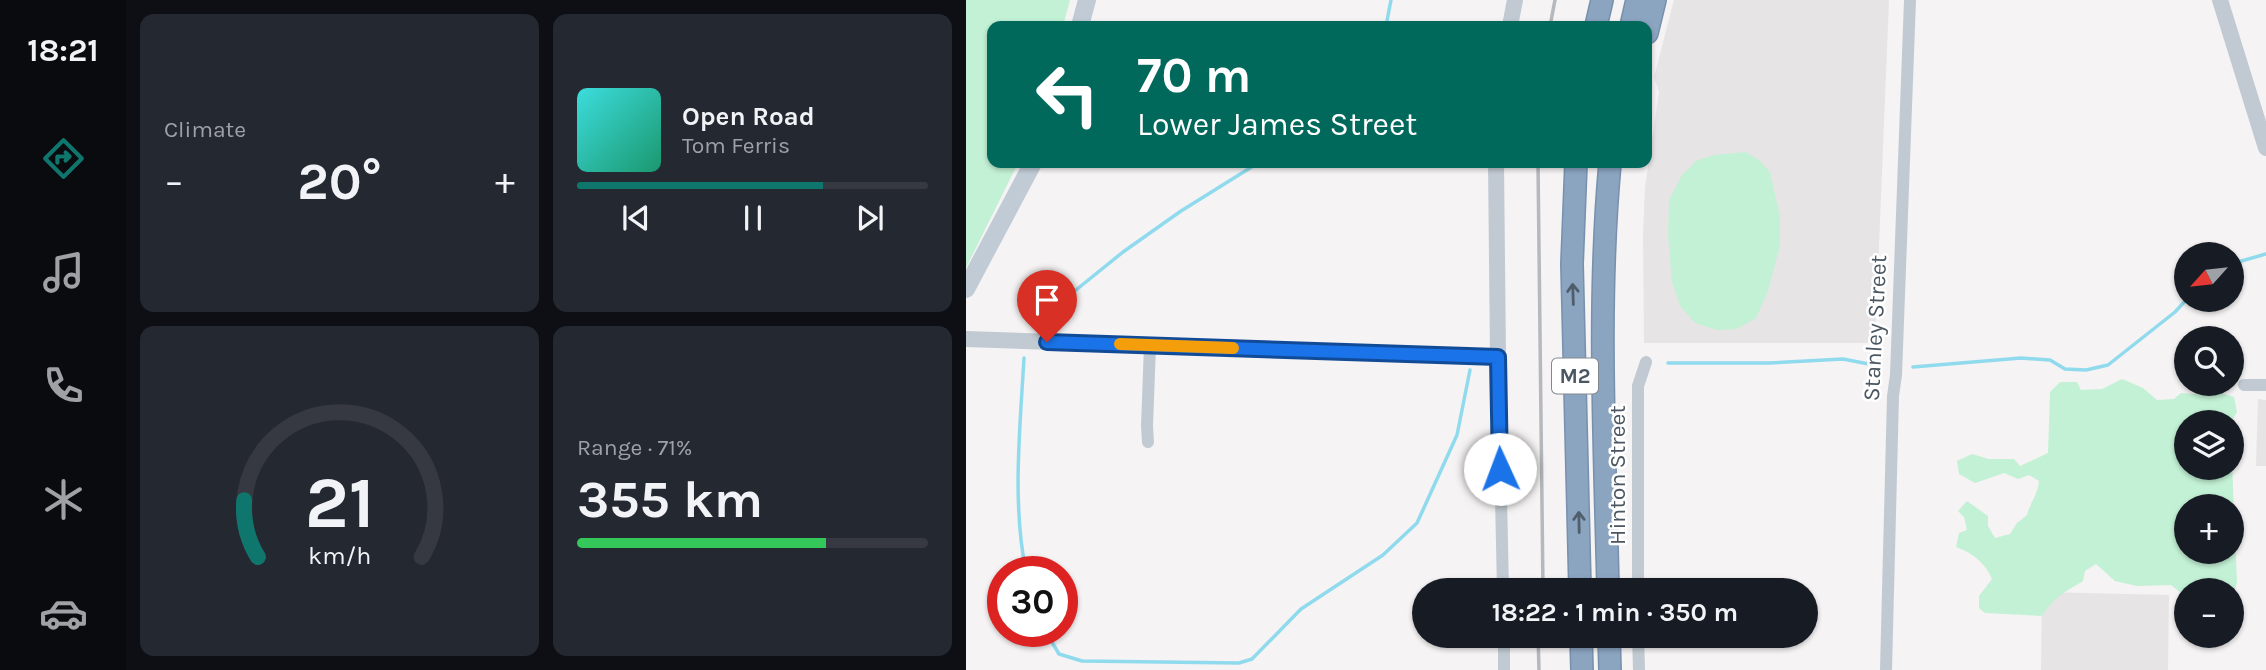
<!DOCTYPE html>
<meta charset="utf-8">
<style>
body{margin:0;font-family:Karla,sans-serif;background:#242831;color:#f1f3f6;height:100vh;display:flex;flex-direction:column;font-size:26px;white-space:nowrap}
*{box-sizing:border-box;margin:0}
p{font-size:23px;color:#9ea1a6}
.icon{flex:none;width:38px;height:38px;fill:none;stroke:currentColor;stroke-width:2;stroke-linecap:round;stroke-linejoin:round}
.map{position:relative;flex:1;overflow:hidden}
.sheet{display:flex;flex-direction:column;gap:14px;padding:14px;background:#0d0f14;width:840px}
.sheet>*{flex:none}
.banner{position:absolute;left:21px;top:21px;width:665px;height:147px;border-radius:14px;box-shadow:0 2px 5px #0004;background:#00695c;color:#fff;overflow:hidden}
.needle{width:46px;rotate:243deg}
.fabs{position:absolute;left:1208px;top:242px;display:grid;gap:14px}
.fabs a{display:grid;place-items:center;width:70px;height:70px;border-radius:50%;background:#171b24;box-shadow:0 2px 5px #0004;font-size:35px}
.speed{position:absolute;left:21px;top:556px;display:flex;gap:14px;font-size:35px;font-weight:700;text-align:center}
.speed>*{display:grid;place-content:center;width:91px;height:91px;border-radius:50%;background:#171b24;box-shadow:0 2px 5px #0004;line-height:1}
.speed .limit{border:10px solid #d22;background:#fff;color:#111}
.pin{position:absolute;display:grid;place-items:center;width:60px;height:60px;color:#fff;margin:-72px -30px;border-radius:50% 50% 50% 0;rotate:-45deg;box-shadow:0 0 7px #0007}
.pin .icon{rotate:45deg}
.me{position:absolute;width:77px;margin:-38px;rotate:358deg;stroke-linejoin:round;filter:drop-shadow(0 0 5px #0008)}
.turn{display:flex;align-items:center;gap:24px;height:147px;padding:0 35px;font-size:32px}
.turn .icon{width:91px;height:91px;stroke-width:2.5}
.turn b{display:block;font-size:49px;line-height:60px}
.big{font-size:52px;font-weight:700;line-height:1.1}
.sheet .card{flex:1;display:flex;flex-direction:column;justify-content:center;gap:10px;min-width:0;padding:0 24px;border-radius:14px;background:#242831}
.sheet .dial{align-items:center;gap:0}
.dial svg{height:182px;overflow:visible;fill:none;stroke:#363941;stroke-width:7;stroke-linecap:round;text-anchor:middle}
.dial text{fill:#f1f3f6;stroke:none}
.song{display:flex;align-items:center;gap:21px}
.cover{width:84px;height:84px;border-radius:10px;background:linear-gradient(135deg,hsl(180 70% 55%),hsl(160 70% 35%))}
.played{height:7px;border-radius:4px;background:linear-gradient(90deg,#0f766e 70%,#363941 70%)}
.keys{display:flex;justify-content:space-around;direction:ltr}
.heat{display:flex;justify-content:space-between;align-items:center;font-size:38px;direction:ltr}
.charge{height:10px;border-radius:5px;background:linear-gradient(90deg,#34c759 71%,#363941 0)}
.sheet .tiles{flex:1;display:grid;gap:14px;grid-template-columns:repeat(2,1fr)}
.trip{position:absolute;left:446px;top:578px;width:406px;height:70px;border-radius:35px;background:#171b24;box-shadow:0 2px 5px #0004;font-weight:700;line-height:70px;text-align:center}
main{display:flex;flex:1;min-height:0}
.tabs{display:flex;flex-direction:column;width:126px;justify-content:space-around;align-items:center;background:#090b0e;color:#9ea1a6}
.tabs .icon{width:49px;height:49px}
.tabs .current{color:#0f766e}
.tabs b{font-size:32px;color:#f1f3f6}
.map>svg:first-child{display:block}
.education{fill:#e6e4e5}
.green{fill:#c3f1d5;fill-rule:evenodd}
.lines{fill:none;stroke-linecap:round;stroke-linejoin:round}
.stream{stroke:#90daee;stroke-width:3.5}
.motorway-casing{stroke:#7690ad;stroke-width:24}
.minor{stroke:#c1cad2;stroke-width:12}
.tertiary{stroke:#c1cad2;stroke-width:16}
.secondary{stroke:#c1cbd6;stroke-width:18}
.motorway{stroke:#8ba5c1;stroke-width:21}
.rail{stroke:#b5b8bd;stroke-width:3.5}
.oneway{stroke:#505e6b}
.route-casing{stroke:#114b97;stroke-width:18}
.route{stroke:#1a73e8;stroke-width:12}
.slow{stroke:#f59e0b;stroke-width:12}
.labels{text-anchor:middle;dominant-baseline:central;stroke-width:5;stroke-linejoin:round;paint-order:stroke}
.shield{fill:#fff;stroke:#808990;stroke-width:2}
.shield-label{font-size:21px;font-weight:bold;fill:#4a5661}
.street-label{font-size:23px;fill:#4a5661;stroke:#fff}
</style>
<main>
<nav class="tabs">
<b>18:21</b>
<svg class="icon current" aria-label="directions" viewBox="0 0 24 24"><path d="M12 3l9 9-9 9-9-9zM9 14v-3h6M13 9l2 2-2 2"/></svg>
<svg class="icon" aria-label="music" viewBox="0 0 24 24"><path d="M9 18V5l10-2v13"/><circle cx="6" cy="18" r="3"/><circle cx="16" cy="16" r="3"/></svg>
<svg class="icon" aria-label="phone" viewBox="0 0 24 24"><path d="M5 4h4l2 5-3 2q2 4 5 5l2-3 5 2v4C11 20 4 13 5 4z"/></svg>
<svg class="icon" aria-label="climate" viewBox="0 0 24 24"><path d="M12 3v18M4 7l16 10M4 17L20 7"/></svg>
<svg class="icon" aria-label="car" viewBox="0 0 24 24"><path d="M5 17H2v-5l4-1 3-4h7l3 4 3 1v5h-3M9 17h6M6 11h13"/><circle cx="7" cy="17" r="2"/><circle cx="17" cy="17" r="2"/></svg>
</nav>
<section class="sheet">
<div class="tiles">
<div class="card"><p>Climate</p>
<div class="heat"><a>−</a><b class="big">20°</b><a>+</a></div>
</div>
<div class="card">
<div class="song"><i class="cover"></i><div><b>Open Road</b><p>Tom Ferris</p></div></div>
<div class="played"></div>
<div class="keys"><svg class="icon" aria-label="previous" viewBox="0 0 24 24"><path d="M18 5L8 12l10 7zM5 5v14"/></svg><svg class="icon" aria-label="pause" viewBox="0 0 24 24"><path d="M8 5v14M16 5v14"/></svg><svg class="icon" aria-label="next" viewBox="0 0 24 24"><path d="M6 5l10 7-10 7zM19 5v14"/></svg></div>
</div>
<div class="card dial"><svg viewBox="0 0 100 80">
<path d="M14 69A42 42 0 1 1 86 69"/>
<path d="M14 69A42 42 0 0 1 8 44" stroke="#0f766e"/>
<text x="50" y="56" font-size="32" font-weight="700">21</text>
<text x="50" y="72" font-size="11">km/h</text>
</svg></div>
<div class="card"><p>Range · 71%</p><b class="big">355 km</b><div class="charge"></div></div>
</div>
</section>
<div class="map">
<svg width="1300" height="670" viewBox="0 0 1300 670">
<rect width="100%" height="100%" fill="#f5f3f3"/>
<!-- education -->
<path class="education" d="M708 0H923L909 343H678L677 235 679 187 693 92 688 77Z
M1292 399 1300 400V466H1290Z
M1076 592 1203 595 1202 670H1075Z"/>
<!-- green -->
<path class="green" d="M0 0H104L97 26H26V163H52L0 268Z
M780 152 793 160 804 172 814 217V245L802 291 790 318 771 329 751 330 729 323 714 306 706 282 702 234 703 200 716 175 730 161 748 155Z
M1156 379 1177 388 1191 400 1208 399 1215 393 1240 395 1256 393 1268 397 1271 412 1265 422H1220V467H1265L1266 462 1271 583 1269 589 1220 590V593L1214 592 1205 585 1171 586 1149 581 1130 564 1119 571 1117 581C1100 591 1087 598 1076 616L1019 613 1013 608V596L1026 579C1019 563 1007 553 990 547L993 533 1001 530 998 517 992 511 1001 501 1022 516V526L1029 538 1044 534 1051 523 1061 515C1064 503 1072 494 1073 481L1063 475 1052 479 1038 473 1009 483 993 474 991 461 1006 454 1023 459H1048L1054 466 1082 453 1084 392 1094 382H1111L1115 390 1136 389ZM1220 506H1265V551H1220Z"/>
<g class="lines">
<!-- stream -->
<path class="stream" d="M420 26 425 0
M1265 264 1300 254
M64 321 105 294 157 252 215 211 292 163
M58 358C54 429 46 503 60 572
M702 363H803L877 359 913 366
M947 367 1055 358 1084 360 1099 369 1120 370 1142 365 1209 312 1221 299
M80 632 93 654 116 661 273 663 286 659 335 609 417 555 451 523 491 435 504 370"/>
<defs>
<path id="motorway" d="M630 26 636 0
M665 26 671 0
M681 33 689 0
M610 163 606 264 614 590
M642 590C639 448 631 304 644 163
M615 635 616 670
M643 635 644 670"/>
</defs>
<!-- motorway casing -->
<use href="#motorway" class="motorway-casing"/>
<!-- minor -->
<path class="minor" d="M532 357 537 590
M1278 385H1300
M182 442 181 426 184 345
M672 590V386L680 362
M672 635 673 670
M538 670V635
M920 670 927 396 930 375 944 0"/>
<!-- tertiary -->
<path class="tertiary" d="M1254 0 1300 148
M544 26 549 0
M0 339 532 357 530 163"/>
<!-- secondary -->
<path class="secondary" d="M114 26 121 0
M0 289 67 163"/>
<!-- motorway -->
<use href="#motorway" class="motorway"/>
<!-- rail -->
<path class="rail" d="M584 26 589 0
M572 163 577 590
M572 635 573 670"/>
</g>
<!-- one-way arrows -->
<defs><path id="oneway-shaft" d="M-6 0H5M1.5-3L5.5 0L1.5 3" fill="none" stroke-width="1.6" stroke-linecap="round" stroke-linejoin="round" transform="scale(1.75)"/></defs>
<g class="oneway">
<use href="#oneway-shaft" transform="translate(607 294) rotate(-92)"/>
<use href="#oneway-shaft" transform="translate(613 522) rotate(-91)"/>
</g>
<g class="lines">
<defs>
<path id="route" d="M81 342 532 357 534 469"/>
</defs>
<!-- route casing -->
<use href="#route" class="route-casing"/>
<!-- route -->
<use href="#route" class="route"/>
<!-- slow -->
<path class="slow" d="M154 344 267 348"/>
</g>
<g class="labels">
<!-- shield labels -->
<rect class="shield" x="586" y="358.5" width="46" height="35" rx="5"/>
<g class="shield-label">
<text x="609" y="376">M2</text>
</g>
<!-- street labels -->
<g class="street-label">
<text transform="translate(909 328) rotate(-87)">Stanley Street</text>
<text transform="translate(651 475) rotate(-90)">Hinton Street</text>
</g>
</g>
</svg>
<div class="fabs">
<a><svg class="needle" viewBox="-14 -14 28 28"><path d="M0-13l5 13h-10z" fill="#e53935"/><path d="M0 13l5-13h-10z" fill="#9ea1a6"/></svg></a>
<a><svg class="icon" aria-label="search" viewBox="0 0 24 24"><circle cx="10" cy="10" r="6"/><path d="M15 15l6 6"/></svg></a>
<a><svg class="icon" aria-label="layers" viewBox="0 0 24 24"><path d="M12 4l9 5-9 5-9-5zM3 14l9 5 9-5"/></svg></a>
<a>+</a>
<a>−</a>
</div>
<div class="speed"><div class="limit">30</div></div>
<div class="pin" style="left:81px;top:342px;background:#d93025"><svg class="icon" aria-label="arrive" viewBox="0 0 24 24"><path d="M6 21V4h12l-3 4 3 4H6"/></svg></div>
<svg class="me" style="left:534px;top:469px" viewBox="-20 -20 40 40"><circle r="19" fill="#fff"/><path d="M0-13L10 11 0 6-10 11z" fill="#1a73e8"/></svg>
<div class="trip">18:22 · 1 min · 350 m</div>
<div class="banner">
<div class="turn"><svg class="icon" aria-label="left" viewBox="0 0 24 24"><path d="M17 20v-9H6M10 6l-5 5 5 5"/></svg><div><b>70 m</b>Lower James Street</div></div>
</div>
</div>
</main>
